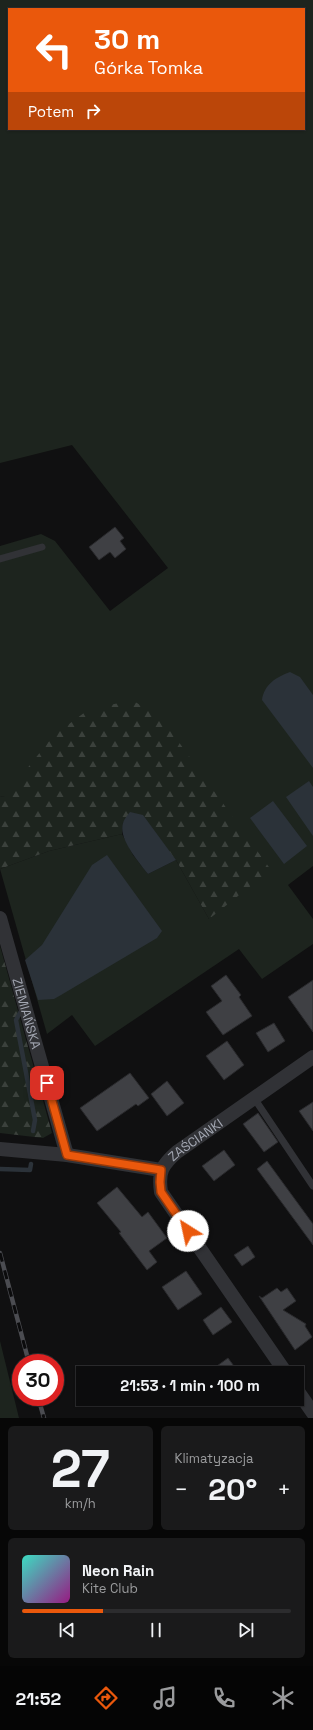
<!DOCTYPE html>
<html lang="pl">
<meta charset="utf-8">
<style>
body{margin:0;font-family:"Space Grotesk",sans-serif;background:#1a1a1b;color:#f1f3f6;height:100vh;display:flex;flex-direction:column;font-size:15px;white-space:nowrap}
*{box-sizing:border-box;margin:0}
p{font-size:13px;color:#9a9b9d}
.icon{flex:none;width:22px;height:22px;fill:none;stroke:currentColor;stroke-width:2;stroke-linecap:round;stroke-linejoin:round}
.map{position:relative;height:1418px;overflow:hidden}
.drawer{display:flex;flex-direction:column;gap:8px;padding:8px;background:#070707;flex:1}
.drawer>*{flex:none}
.top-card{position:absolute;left:8px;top:8px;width:297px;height:122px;border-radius:0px;box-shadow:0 1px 3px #0004,0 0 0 1px #2c2c2e;background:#ea580c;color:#fff;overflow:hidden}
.speed{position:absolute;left:12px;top:1354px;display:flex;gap:8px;font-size:20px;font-weight:700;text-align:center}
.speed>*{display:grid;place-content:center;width:52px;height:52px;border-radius:50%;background:#0c0c0d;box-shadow:0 1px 3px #0004,0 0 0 1px #2c2c2e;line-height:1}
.speed .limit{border:6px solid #d22;background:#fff;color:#111}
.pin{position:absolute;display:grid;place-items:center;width:34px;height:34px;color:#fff;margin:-17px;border-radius:8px;box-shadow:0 2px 6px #0006}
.me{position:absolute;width:44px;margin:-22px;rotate:325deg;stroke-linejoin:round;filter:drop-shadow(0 0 3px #0008)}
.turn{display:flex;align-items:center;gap:14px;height:84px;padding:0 20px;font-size:18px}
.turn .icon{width:52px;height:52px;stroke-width:2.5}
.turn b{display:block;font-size:28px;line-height:34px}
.then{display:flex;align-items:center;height:38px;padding:0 20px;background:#0003;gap:8px;font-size:15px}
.big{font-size:30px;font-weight:600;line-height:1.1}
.drawer .widget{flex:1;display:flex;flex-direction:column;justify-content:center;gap:6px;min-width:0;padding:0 14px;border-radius:6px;background:#1a1a1b}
.drawer .dial{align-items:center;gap:0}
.dial b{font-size:52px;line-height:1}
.song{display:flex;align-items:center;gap:12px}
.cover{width:48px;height:48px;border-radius:6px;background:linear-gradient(135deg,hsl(170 70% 55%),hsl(310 70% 35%))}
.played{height:4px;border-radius:2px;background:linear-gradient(90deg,#ea580c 30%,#2c2c2e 30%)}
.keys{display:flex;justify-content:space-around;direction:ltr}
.heat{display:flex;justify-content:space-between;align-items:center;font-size:22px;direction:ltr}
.drawer .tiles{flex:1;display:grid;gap:8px;grid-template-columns:1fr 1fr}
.widget:last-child{grid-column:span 2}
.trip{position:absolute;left:76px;top:1366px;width:228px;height:40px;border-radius:0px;background:#0c0c0d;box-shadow:0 1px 3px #0004,0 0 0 1px #2c2c2e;font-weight:600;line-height:40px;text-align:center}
.tabs{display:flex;height:64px;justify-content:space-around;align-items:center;background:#050505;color:#9a9b9d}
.tabs .icon{width:28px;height:28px}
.tabs .active{color:#ea580c}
.tabs b{font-size:18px;color:#f1f3f6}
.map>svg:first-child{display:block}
.green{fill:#1d241e;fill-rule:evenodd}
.forest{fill:url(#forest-firs)}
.water{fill:#2b3239}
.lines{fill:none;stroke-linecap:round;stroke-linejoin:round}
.stream{stroke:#2b3239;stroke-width:4.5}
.building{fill:#3f4044;stroke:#2a2a2d}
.lane{stroke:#313236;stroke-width:7}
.street{stroke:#313236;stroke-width:14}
.rail-casing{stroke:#4b4c51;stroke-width:4.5}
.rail{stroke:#0b0b0c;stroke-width:3;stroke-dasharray:9;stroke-linecap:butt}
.route-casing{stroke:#983908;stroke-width:10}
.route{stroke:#ea580c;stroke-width:7}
.labels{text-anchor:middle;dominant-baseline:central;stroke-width:4;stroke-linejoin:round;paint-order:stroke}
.street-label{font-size:13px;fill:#a2a6b1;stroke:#0b0b0c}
</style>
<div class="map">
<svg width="313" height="1418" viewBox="0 0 313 1418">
<defs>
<pattern id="forest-firs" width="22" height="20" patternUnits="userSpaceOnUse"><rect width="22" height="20" fill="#1d241e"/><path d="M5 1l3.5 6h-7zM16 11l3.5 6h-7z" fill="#3b413c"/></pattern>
</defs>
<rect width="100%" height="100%" fill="#101011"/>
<!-- green -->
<path class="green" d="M0 0H313V866L288 885 313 919V944L262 979 239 949 95 1046 72 1015 47 1034 0 869 49 851 122 834 133 855 148 874 176 860 209 919 234 820 5 796 0 797V546L41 534 55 541 110 611 168 568 72 445 0 463ZM9 9H304V129H9Z
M0 1341 19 1418H0Z"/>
<!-- forest -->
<path class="forest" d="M132 700 155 714 173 734 271 870 209 919 176 860 123 822 122 834 49 851 0 869V797L5 796 54 735 88 710Z
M0 946 52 1133 43 1138 0 1133Z"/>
<!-- water -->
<path class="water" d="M290 672 300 677 313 695V768L262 700C264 685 276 677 290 672Z
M309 781 313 787V836L286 797Z
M273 801 307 846 284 864 250 818Z
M130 812 143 815 176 860 148 874C139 862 118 839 123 823 124 819 127 816 130 812Z
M107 855 162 931 157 938 61 995 54 999 38 1000 25 960 42 945 92 865Z"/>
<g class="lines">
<!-- stream -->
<path class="stream" d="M21 1011 16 1020 35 1120 33 1131
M0 1169 30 1170 31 1164"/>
</g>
<!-- building -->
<path class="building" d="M115 527 124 538 120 541 126 549 115 558 110 552 99 560 89 547Z
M226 975 241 995 239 997 252 1016 223 1035 206 1012 222 1001 211 986Z
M313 980V1032L288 997Z
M274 1023 285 1041 268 1052 256 1033Z
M227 1041 244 1065 224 1080 206 1056Z
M130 1073 149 1098 138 1106 136 1104 97 1131 80 1108Z
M167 1081 184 1103 167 1116 151 1094Z
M313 1102V1131L299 1111Z
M258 1113 278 1142 264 1152 243 1124Z
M224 1150 235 1165 214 1181 202 1166Z
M267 1161 313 1224V1245L257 1169Z
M117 1187 142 1217 148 1212 167 1238 149 1251 157 1262 147 1270 119 1233 121 1232 97 1203Z
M248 1246 255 1257 242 1266 234 1255Z
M186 1271 202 1294 178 1310 162 1287Z
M277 1288 281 1292 287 1288 296 1301 283 1310 306 1324 305 1326 312 1337 295 1350 259 1296 262 1298Z
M221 1307 232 1322 213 1335 203 1320Z
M228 1358 239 1373H223L217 1366Z"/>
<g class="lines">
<!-- lane -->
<path class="lane" d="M0 559 42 547
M254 1098 313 1186"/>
<!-- street -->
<g class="street">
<path id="s1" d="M0 918 67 1155"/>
<path d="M0 1149 67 1155 161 1170"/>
<path id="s2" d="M286 1373 161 1192C158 1172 162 1165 177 1152L313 1057"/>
<path d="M297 1390 313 1413"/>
</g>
<defs>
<path id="rail" d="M0 1253 29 1363
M38 1397 44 1418"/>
</defs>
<!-- rail casing -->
<use href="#rail" class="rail-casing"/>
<!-- rail -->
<use href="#rail" class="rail"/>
</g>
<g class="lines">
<defs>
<path id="route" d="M47 1083 67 1155 161 1170 160 1182 161 1192 188 1231"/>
</defs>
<!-- route casing -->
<use href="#route" class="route-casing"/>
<!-- route -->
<use href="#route" class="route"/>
</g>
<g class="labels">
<!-- street labels -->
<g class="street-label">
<text stroke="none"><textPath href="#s1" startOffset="99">ZIEMIAŃSKA</textPath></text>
<text stroke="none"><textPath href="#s2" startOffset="288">ZAŚCIANKI</textPath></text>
</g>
</g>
</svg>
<div class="speed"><div class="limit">30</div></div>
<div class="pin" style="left:47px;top:1083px;background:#d93025"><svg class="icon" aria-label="arrive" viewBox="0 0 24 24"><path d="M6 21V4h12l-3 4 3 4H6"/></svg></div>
<svg class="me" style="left:188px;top:1231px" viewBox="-20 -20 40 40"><circle r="19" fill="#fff"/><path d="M0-13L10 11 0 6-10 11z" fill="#ea580c"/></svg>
<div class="trip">21:53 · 1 min · 100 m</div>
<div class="top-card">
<div class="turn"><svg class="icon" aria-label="left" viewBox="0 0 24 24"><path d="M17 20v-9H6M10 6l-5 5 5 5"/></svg><div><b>30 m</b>Górka Tomka</div></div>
<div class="then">Potem<svg class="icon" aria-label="right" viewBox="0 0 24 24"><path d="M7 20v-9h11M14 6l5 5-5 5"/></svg></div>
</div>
</div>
<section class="drawer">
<div class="tiles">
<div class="widget dial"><b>27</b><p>km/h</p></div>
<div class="widget"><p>Klimatyzacja</p>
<div class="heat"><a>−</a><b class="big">20°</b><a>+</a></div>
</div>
<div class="widget">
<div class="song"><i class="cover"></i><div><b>Neon Rain</b><p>Kite Club</p></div></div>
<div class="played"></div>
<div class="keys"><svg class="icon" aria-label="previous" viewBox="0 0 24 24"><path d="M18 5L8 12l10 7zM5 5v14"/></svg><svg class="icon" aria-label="pause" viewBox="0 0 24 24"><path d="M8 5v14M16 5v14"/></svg><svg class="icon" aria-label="next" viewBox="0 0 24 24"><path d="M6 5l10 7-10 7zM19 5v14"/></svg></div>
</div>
</div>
</section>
<nav class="tabs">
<b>21:52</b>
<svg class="icon active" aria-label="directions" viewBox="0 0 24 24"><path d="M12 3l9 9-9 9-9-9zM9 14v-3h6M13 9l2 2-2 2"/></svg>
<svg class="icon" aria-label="music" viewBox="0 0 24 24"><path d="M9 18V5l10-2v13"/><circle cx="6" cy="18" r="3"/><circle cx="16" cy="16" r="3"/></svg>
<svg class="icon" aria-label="phone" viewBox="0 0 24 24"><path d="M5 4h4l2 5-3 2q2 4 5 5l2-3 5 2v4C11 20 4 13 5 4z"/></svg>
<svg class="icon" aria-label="climate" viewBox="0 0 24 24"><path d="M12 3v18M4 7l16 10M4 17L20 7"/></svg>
</nav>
